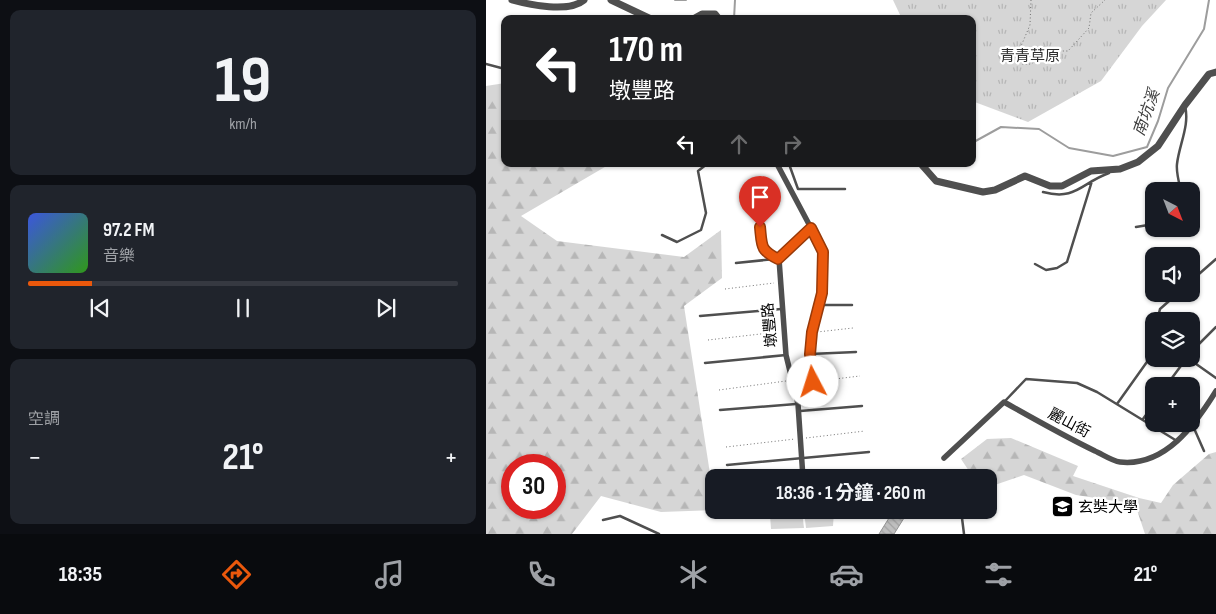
<!DOCTYPE html>
<html lang="zh-TW">
<meta charset="utf-8">
<style>
body{margin:0;font-family:"Sofia Sans Condensed","Noto Sans TC",sans-serif;background:#20242c;color:#f1f3f6;height:100vh;display:flex;flex-direction:column;font-size:19px;white-space:nowrap}
*{box-sizing:border-box;margin:0}
p{font-size:16px;color:#9ea1a6}
.icon{flex:none;width:28px;height:28px;fill:none;stroke:currentColor;stroke-width:2;stroke-linecap:round;stroke-linejoin:round}
.map{position:relative;flex:1;overflow:hidden}
.sheet{display:flex;flex-direction:column;gap:10px;padding:10px;background:#0d0f14;width:486px}
.sheet>*{flex:none}
.top-card{position:absolute;left:15px;top:15px;width:475px;height:152px;border-radius:10px;box-shadow:0 1px 4px #0004;background:#202124;color:#fff;overflow:hidden}
.needle{width:32px;rotate:138deg}
.tools{position:absolute;left:659px;top:182px;display:grid;gap:10px}
.tools a{display:grid;place-items:center;width:55px;height:55px;border-radius:10px;background:#171b24;box-shadow:0 1px 4px #0004;font-size:25px}
.speed{position:absolute;left:15px;top:454px;display:flex;gap:10px;font-size:25px;font-weight:700;text-align:center}
.speed>*{display:grid;place-content:center;width:65px;height:65px;border-radius:50%;background:#171b24;box-shadow:0 1px 4px #0004;line-height:1}
.speed .limit{border:8px solid #d22;background:#fff;color:#111}
.pin{position:absolute;display:grid;place-items:center;width:42px;height:42px;color:#fff;margin:-51px -21px;border-radius:50% 50% 50% 0;rotate:-45deg;box-shadow:0 0 5px #0007}
.pin .icon{rotate:45deg}
.me{position:absolute;width:55px;margin:-28px;rotate:355deg;stroke-linejoin:round;filter:drop-shadow(0 0 4px #0008)}
.turn{display:flex;align-items:center;gap:18px;height:105px;padding:0 25px;font-size:22px}
.turn .icon{width:65px;height:65px;stroke-width:2.5}
.turn b{display:block;font-size:35px;line-height:42px}
.lanes{display:flex;align-items:center;height:48px;padding:0 25px;background:#0003;justify-content:center;gap:25px;direction:ltr}
.lanes .off{opacity:.35}
.big{font-size:38px;font-weight:700;line-height:1.1}
.sheet .card{flex:1;display:flex;flex-direction:column;justify-content:center;gap:8px;min-width:0;padding:0 18px;border-radius:10px;background:#20242c}
.sheet .dial{align-items:center;gap:0}
.dial b{font-size:65px;line-height:1}
.song{display:flex;align-items:center;gap:15px}
.cover{width:60px;height:60px;border-radius:8px;background:linear-gradient(135deg,hsl(230 70% 55%),hsl(110 70% 35%))}
.played{height:5px;border-radius:2px;background:linear-gradient(90deg,#ea580c 15%,#363941 15%)}
.keys{display:flex;justify-content:space-around;direction:ltr}
.heat{display:flex;justify-content:space-between;align-items:center;font-size:28px;direction:ltr}
.trip{position:absolute;left:219px;top:469px;width:292px;height:50px;border-radius:10px;background:#171b24;box-shadow:0 1px 4px #0004;font-weight:700;line-height:50px;text-align:center}
.tabs{display:flex;height:80px;justify-content:space-around;align-items:center;background:#090b0e;color:#9ea1a6}
.tabs .icon{width:35px;height:35px}
.tabs .selected{color:#ea580c}
.tabs b{font-size:22px;color:#f1f3f6}
main{display:flex;flex:1;min-height:0}
.map>svg:first-child{display:block}
.grass{fill:url(#grass-tufts)}
.forest{fill:url(#forest-firs);fill-rule:evenodd}
.garden{fill:#d6d6d6}
.lines{fill:none;stroke-linecap:round;stroke-linejoin:round}
.stream{stroke:#9d9d9d;stroke-width:2}
.building{fill:url(#building-back-hatch);stroke:#939393}
.path{stroke:#717171;stroke-width:1;stroke-dasharray:1 2.5;stroke-linecap:butt}
.service{stroke:#4f4f4f;stroke-width:2.5}
.minor{stroke:#4f4f4f;stroke-width:5.5}
.tertiary{stroke:#4f4f4f;stroke-width:7}
.route-casing{stroke:#983908;stroke-width:12}
.route{stroke:#ea580c;stroke-width:9}
.labels{text-anchor:middle;dominant-baseline:central;stroke-width:4.5;stroke-linejoin:round;paint-order:stroke}
.park-label{font-size:15px;fill:#2d2d2d;stroke:#fff}
.street-label{font-size:15px;fill:#000;stroke:#fff}
.poi-label{font-size:15px;fill:#000;stroke:#fff;text-anchor:start}
.water-label{font-size:16px;font-style:italic;fill:#3e3e3e;stroke:#fff}
</style>
<main>
<section class="sheet">
<div class="card dial"><b>19</b><p>km/h</p></div>
<div class="card">
<div class="song"><i class="cover"></i><div><b>97.2 FM</b><p>音樂</p></div></div>
<div class="played"></div>
<div class="keys"><svg class="icon" aria-label="previous" viewBox="0 0 24 24"><path d="M18 5L8 12l10 7zM5 5v14"/></svg><svg class="icon" aria-label="pause" viewBox="0 0 24 24"><path d="M8 5v14M16 5v14"/></svg><svg class="icon" aria-label="next" viewBox="0 0 24 24"><path d="M6 5l10 7-10 7zM19 5v14"/></svg></div>
</div>
<div class="card"><p>空調</p>
<div class="heat"><a>−</a><b class="big">21°</b><a>+</a></div>
</div>
</section>
<div class="map">
<svg width="730" height="534" viewBox="0 0 730 534">
<defs>
<pattern id="grass-tufts" width="24" height="20" patternUnits="userSpaceOnUse" patternTransform="scale(1.25)"><rect width="24" height="20" fill="#d6d6d6"/><path d="M3 7l-1-3M5 7V3M7 7l1-3M15 17l-1-3M17 17v-4M19 17l1-3" fill="none" stroke="#b6b6b6"/></pattern>
<pattern id="forest-firs" width="22" height="20" patternUnits="userSpaceOnUse" patternTransform="scale(1.25)"><rect width="22" height="20" fill="#d6d6d6"/><path d="M5 1l3.5 6h-7zM16 11l3.5 6h-7z" fill="#b6b6b6"/></pattern>
<pattern id="building-back-hatch" width="6" height="6" patternUnits="userSpaceOnUse" patternTransform="scale(1.25)"><rect width="6" height="6" fill="#bfbfbf"/><path d="M-1 5l2 2M0 0l6 6M5-1l2 2" fill="none" stroke="#a2a2a2"/></pattern>
</defs>
<rect width="100%" height="100%" fill="#fff"/>
<!-- grass -->
<path class="grass" d="M407 0H680L656 26 615 81 542 122 486 101V19H416Z"/>
<!-- forest -->
<path class="forest" d="M19 83V164H124L35 216 71 241 198 257 235 230 236 278 198 306 227 493 228 510H230L175 512 115 496 86 534H0V86ZM26 465H69V508H26Z
M525 438 592 466 587 476 653 498 675 503 687 485 723 454 730 452V534H659L649 504 590 495 538 475 503 487 502 478 487 477 475 459 501 439Z"/>
<!-- garden -->
<path class="garden" d="M318 511H348L347 526 320 528Z
M316 512 318 528 285 529 284 515Z"/>
<g class="lines">
<!-- stream -->
<path class="stream" d="M189 0H200
M248 19 249 0
M486 143 515 127 553 129 583 148 627 156 661 147 672 121 682 88 718 29 723 0"/>
</g>
<!-- building -->
<path class="building" d="M408 510H423L408 534H393Z"/>
<g class="lines">
<!-- path -->
<path class="path" d="M545 0 544 25 530 58 533 63C547 68 551 59 560 51H582L603 28 605 13 619 0
M239 289 288 283
M331 332 367 328
M222 340 292 332
M332 381 374 376
M233 390 300 381
M320 438 379 431
M240 447 309 439
M370 478 382 476"/>
<!-- service -->
<path class="service" d="M0 64 19 69
M303 164 312 189H359
M695 191C693 183 690 172 691 164 693 145 704 125 699 106
M557 192C590 201 595 183 623 173
M650 227 668 224
M176 235 191 242 215 230 220 213 212 171 221 164
M250 263 289 259
M549 264 560 270 571 268 581 262 606 181
M705 281 730 259
M334 305H366
M214 316 295 309
M671 321 674 309 691 294
M705 352 730 327
M324 354 370 352
M703 359 730 378
M219 363 300 355
M680 386 700 359
M519 401 540 379 591 383 611 392 691 441
M631 404 668 352
M234 410 310 404
M314 411 376 406
M657 419 668 404
M707 426 718 451
M241 465 383 452
M475 510 478 534
M263 511 277 510
M117 520 134 516 173 534"/>
<!-- minor -->
<path class="minor" d="M291 164 325 228 293 259 300 355 312 404 317 478
M270 187 276 247 279 252 293 259
M325 228 337 252 336 293 326 332 324 354 327 382
M458 458 518 402C548 419 578 436 609 451 616 454 626 461 634 462 679 467 709 425 730 391"/>
<!-- tertiary -->
<path class="tertiary" d="M26 0C44 5 83 13 98 0
M125 0 165 19
M207 19 216 14H229L233 19
M435 164 450 181 497 192 509 190 539 176 564 186H576L605 171 634 169 652 162 672 146 699 105 723 74 730 72"/>
</g>
<g class="lines">
<defs>
<path id="route" d="M274 227C276 246 274 250 292 259L325 228 337 252 336 293 326 332 324 354 327 382"/>
</defs>
<!-- route casing -->
<use href="#route" class="route-casing"/>
<!-- route -->
<use href="#route" class="route"/>
</g>
<!-- icons -->
<defs>
<symbol id="university-square" viewBox="-11 -11 22 22"><rect x="-9" y="-9" width="18" height="18" rx="4" fill="#000" stroke="#fff"/><path d="M0-5L7-2L0 1L-7-2ZM-4 1L0 2.5L4 1V4Q0 6-4 4Z" fill="#fff"/></symbol>
</defs>
<g fill-rule="evenodd">
<use href="#university-square" x="564" y="494" width="25" height="25"/>
</g>
<g class="labels">
<!-- park labels -->
<g class="park-label">
<text x="544" y="56">青青草原</text>
</g>
<!-- street labels -->
<g class="street-label">
<text transform="translate(284 325) rotate(-95)">墩豐路</text>
<text transform="translate(583 423) rotate(28)">麗山街</text>
</g>
<!-- poi labels -->
<g class="poi-label">
<text x="592" y="507">玄奘大學</text>
</g>
<!-- water labels -->
<g class="water-label">
<text transform="translate(661 113) rotate(-70)">南坑溪</text>
</g>
</g>
</svg>
<div class="tools">
<a><svg class="needle" viewBox="-14 -14 28 28"><path d="M0-13l5 13h-10z" fill="#e53935"/><path d="M0 13l5-13h-10z" fill="#9ea1a6"/></svg></a>
<a><svg class="icon" aria-label="sound" viewBox="0 0 24 24"><path d="M4 9h4l5-4v14l-5-4H4zM17 9q2 3 0 6"/></svg></a>
<a><svg class="icon" aria-label="layers" viewBox="0 0 24 24"><path d="M12 4l9 5-9 5-9-5zM3 14l9 5 9-5"/></svg></a>
<a>+</a>
</div>
<div class="speed"><div class="limit">30</div></div>
<div class="pin" style="left:274px;top:227px;background:#d93025"><svg class="icon" aria-label="arrive" viewBox="0 0 24 24"><path d="M6 21V4h12l-3 4 3 4H6"/></svg></div>
<svg class="me" style="left:327px;top:382px" viewBox="-20 -20 40 40"><circle r="19" fill="#fff"/><path d="M0-13L10 11 0 6-10 11z" fill="#ea580c"/></svg>
<div class="trip">18:36 · 1 分鐘 · 260 m</div>
<div class="top-card">
<div class="turn"><svg class="icon" aria-label="left" viewBox="0 0 24 24"><path d="M17 20v-9H6M10 6l-5 5 5 5"/></svg><div><b>170 m</b>墩豐路</div></div>
<div class="lanes"><svg class="icon" aria-label="left" viewBox="0 0 24 24"><path d="M17 20v-9H6M10 6l-5 5 5 5"/></svg><svg class="icon off" aria-label="ahead" viewBox="0 0 24 24"><path d="M12 20V5M6 11l6-6 6 6"/></svg><svg class="icon off" aria-label="right" viewBox="0 0 24 24"><path d="M7 20v-9h11M14 6l5 5-5 5"/></svg></div>
</div>
</div>
</main>
<nav class="tabs">
<b>18:35</b>
<svg class="icon selected" aria-label="directions" viewBox="0 0 24 24"><path d="M12 3l9 9-9 9-9-9zM9 14v-3h6M13 9l2 2-2 2"/></svg>
<svg class="icon" aria-label="music" viewBox="0 0 24 24"><path d="M9 18V5l10-2v13"/><circle cx="6" cy="18" r="3"/><circle cx="16" cy="16" r="3"/></svg>
<svg class="icon" aria-label="phone" viewBox="0 0 24 24"><path d="M5 4h4l2 5-3 2q2 4 5 5l2-3 5 2v4C11 20 4 13 5 4z"/></svg>
<svg class="icon" aria-label="climate" viewBox="0 0 24 24"><path d="M12 3v18M4 7l16 10M4 17L20 7"/></svg>
<svg class="icon" aria-label="car" viewBox="0 0 24 24"><path d="M5 17H2v-5l4-1 3-4h7l3 4 3 1v5h-3M9 17h6M6 11h13"/><circle cx="7" cy="17" r="2"/><circle cx="17" cy="17" r="2"/></svg>
<svg class="icon" aria-label="filters" viewBox="0 0 24 24"><path d="M4 7h16M4 17h16"/><circle cx="9" cy="7" r="2"/><circle cx="15" cy="17" r="2"/></svg>
<b>21°</b>
</nav>
